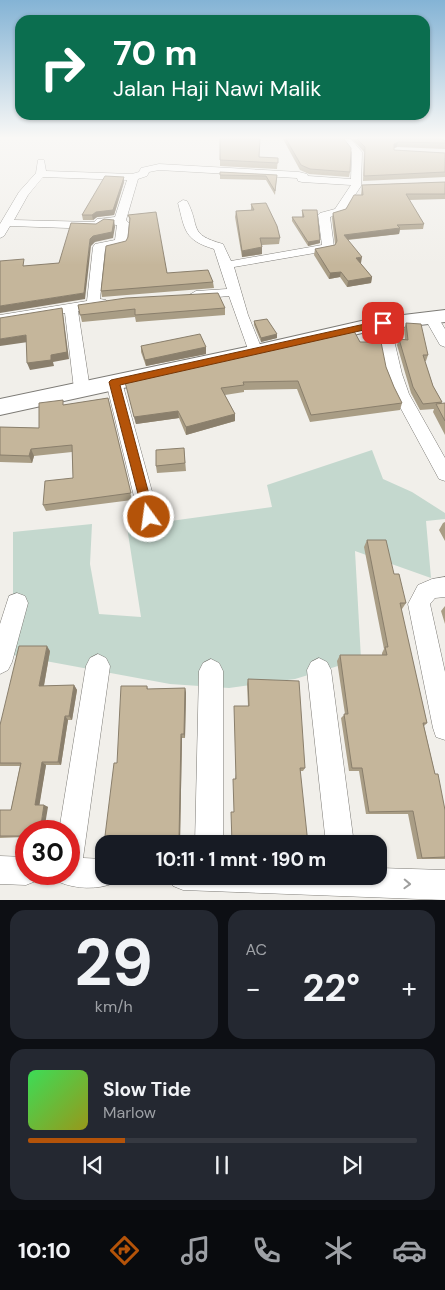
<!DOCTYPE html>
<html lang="id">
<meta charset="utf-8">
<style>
body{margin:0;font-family:"DM Sans",sans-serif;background:#242831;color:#f1f3f6;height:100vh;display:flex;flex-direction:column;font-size:19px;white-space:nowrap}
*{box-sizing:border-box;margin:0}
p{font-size:16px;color:#9ea1a6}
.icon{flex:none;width:28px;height:28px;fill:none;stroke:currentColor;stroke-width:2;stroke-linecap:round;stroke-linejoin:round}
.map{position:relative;height:900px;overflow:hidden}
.sheet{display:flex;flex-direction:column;gap:10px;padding:10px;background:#0d0f14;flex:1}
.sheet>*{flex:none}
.hud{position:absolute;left:15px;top:15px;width:415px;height:105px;border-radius:15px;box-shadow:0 1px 4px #0004;background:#0b6e4f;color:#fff;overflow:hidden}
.speed{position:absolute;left:15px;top:820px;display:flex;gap:10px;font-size:25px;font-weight:700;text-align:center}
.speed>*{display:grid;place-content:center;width:65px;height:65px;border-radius:50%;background:#171b24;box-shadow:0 1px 4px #0004;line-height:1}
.speed .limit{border:8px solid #d22;background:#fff;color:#111}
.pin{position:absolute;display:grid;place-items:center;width:42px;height:42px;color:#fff;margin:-21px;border-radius:10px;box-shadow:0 2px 8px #0006}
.me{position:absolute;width:55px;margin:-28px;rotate:346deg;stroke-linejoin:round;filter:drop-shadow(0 0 4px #0008)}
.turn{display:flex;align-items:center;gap:18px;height:105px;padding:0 15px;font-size:22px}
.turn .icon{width:65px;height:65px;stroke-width:2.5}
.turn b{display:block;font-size:35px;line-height:42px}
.big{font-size:38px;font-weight:700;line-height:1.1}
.sheet .tile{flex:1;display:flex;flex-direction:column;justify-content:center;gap:8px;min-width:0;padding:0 18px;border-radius:15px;background:#242831}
.sheet .dial{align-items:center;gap:0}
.dial b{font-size:65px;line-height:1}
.song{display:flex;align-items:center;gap:15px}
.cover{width:60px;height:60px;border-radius:8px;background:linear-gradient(135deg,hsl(130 70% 55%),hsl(60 70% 35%))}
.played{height:5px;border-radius:2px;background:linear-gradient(90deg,#b45309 25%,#363941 25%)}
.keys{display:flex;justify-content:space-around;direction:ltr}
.heat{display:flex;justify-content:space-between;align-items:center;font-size:28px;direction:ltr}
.sheet .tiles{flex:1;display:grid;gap:10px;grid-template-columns:1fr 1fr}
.tile:last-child{grid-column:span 2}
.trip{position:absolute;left:95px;top:835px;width:292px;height:50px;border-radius:15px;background:#171b24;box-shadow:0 1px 4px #0004;font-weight:700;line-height:50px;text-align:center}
.menu{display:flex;height:80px;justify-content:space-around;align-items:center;background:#090b0e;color:#9ea1a6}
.menu .icon{width:35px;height:35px}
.menu .current{color:#b45309}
.menu b{font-size:22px;color:#f1f3f6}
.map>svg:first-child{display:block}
.green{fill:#c4d8ce}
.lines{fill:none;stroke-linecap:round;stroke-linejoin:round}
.street-casing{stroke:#7d7b76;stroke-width:1}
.secondary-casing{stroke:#7d7b76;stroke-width:2}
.street{fill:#fff;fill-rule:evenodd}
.secondary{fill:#fff;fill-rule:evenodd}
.wall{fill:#a99d85}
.shaded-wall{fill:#8a7f6c}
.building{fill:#c5b69b;stroke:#8a7f6c}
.oneway{stroke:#9f9f9e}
.route{fill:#b45309;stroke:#753606}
</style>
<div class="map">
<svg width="445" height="900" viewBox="0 0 445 900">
<rect width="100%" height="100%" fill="#f1efea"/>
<!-- green -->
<path class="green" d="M372 450 383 479 412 492 445 513V519L426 521 431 578 355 551 361 659 295 679 229 688 170 684 13 655V532L92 524 90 564 99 614 141 617 127 527 272 507 267 485Z"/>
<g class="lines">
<defs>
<path id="street" d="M341 139H351L362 152 361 186 343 213 330 217 334 247 332 250 234 267 248 315 263 352 261 355H251L249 352 229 296 196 299 189 295 196 291 227 289 214 249C184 240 185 230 178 203L183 200 187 201C201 227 187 234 223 244L231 261 322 245 318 215 320 213 335 209 351 185 302 182 298 181 297 178 159 170 149 172 147 176 138 179 126 220 129 223 127 243 125 246 105 250 100 299 106 300 108 303 106 306 78 311 90 389 88 393 82 395 76 393 74 389 65 313 0 323V315L87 301 93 247 95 244 115 240 117 225 104 224 101 228 97 229 10 226 4 236 0 238V224L19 192 36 173 38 160H44L46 171 132 174 139 172 141 168 159 164 299 172 307 174 308 176 351 179 352 152ZM43 177 127 180 115 217 97 219 94 222 14 220 28 195Z
M431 313 436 314 445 329V347L440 345 424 317Z
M383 319 388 320 390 323 402 374 409 394 445 458V481L439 479 393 394 386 374 376 323 378 320Z
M114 377 120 378 122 382 159 517 156 523 149 525 142 523 139 517 106 382 108 378Z
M445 577V597L435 598 430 604 445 672V740L436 737 433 728 408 604 418 585 432 579Z
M17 593 25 596 28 603 12 662 8 670 0 674V624L9 596Z
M98 654 106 658 110 666 83 858 104 859V876H117L114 883C98 890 75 889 59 882L55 874H69V831H59L86 666 90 658Z
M319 658 327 662 331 670 354 844H326L307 670 311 662Z
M211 659 219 663 223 671V844H195L199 671 203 663Z
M0 856 26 857V874H39L36 881 26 885 0 884Z
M379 868 445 870V900L183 890 173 886 169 876H379Z"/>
<path id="secondary" d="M445 310V322L370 331 256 359 0 415V399L256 345 370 319Z"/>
</defs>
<!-- street casing -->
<use href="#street" class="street-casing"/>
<!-- secondary casing -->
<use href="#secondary" class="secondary-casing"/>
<!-- street -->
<use href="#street" class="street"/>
<!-- secondary -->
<use href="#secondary" class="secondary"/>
</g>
<!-- wall -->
<path class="wall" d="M220 139 259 157 278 158 277 169 220 166Z
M283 139H344L350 172 349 177 309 174 300 170Z
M352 139H442L445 141V149L397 147 394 148V150L445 153V177L363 181 364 152Z
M220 172 277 175 275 195 266 180 220 179Z
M124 177V182L114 215 97 217 93 220H83L82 215Z
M445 182V199L409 200 424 224 423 229 400 230 399 234 348 240 360 263 372 277 371 283 347 287 340 277 329 279 314 255 315 249 335 245V244L332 218 333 213 346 209 361 195 362 185Z
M251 204 280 238 279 244 262 245V254L242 257 235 217 236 211 251 210Z
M302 210 320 243 308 246 292 221V217H302Z
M128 215 167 273 213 282 214 288 102 297 101 291 128 237 130 221Z
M78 305 225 308V315L136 322 135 317 82 322Z
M254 321 277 338 261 342 254 325Z
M406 323 428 355 426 361H425L433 386 442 402 441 404 445 403V435L433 412 434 409 420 410 411 393 397 345 399 339 405 340 404 329Z
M360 342 386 367 394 387 402 403 400 410 310 422 297 389 244 390V392L225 395 235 414V421L186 435 179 418 136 424 125 382Z
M141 346 206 347V354L146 366 141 352Z
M108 398 132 500 46 511 43 505 73 478 72 452 34 456 32 463 0 462V427L39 428 64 405Z
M184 448 186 471 157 473 156 466Z
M445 522V541L439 530 443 523Z
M367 540 394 574 406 603 402 609H401L427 723 424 726 435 774 445 810V859H417L408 814H366L359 771H349L341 718 345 714 337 661 340 655H382V653L384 649 364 547Z
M445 606V624L441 611Z
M50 651 44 686 74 685 77 690 72 720H68L61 765H46L39 805H44L48 807 26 831V837L0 838V810H11L20 766H0V725Z
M248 679 305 768 303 771H300L234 812 235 779 248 706 247 684Z
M147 686 148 689 185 688 186 693 185 738H182L180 842 133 843V844H104L117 763Z"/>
<!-- shaded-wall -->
<path class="shaded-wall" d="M398 142 397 147 392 149 394 144Z
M124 177V182L114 215 97 217 93 220 92 215Z
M114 220 115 227 113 238 95 242 91 246 85 299 0 313V306L84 293 90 239 93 236Z
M400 228 399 234 343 240 344 235Z
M320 240V243L308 246V242Z
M262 247V254L242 257V251Z
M362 257 361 263H355L356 258Z
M341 272 340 277 329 279 330 273Z
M372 277 371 283 347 287 348 281Z
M62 308 63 315 69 359 53 362 54 366 30 370 27 363 51 355Z
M277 334V338L261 342V338Z
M26 335 28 342 0 346V339Z
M206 347V354L146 366 145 360Z
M178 411 179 418 136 424 134 417Z
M235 414V421L186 435V427Z
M31 449 34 456 32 463 29 456Z
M47 646 50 651 43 690 39 686Z
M74 685 77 690 72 720 69 716Z
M185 688 186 693 185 738 184 734Z
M65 716 68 720 61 765 58 762Z
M181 734 182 738 180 842 179 840Z
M42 762 46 765 39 808 35 805Z
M44 805 48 807 44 831H40Z"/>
<!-- building -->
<path class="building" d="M220 139H260L259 157 278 158V163L220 160Z
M286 139H344L351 148 350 172 310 169 301 165Z
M357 139H442L445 141V143L398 142 394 144V150L445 153V172L364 176 365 147Z
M220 172 277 175 275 191 266 176 220 175Z
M105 176 124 177 113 210 96 212 92 215H82Z
M445 182V194H406L424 224 397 225 400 228 344 235 362 257 356 258 372 277 348 281 341 272 330 273 315 249 335 245 337 241 333 213 346 209 354 195H363L362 185Z
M266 203 277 226 280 238H260L262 247 242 251 236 211 254 210 251 204Z
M302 210H317L320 240 308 242 292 217H304Z
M156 212 167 273 208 270 213 282 101 291 106 246 126 241 128 237 130 218 128 215Z
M104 219 114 220 112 232 93 236 90 239 84 293 0 306V261L24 259 23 266 59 263 71 223 96 224Z
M218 293 225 308 135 315V309L80 315 78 305 126 298Z
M62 308 67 352 51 355V360L27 363 26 335 0 339V318Z
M267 319 277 334 261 338 254 321Z
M406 323 421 324 428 355H423L433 386 442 402 423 404 413 387 399 339 408 340Z
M354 331 360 342H381L386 367 394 387 402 403 311 415 298 381 243 382 244 385 221 388 235 414 186 427 178 411 134 417 125 382Z
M200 334 206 347 145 360 141 346Z
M108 398 131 493 43 505 45 481 73 478 72 445 31 449 29 456 0 455V427L39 428V403L63 400V405Z
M445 403V421L436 404Z
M184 448 185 463 156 466V450Z
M367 540H386L394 574H399L406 603H400L427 723H423L435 774H438L445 810V857L422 858 413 811 369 812 362 768H352L344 714H348L340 655H387L385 647H388Z
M19 646H47L39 686 74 685 69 716H65L58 762H42L35 805H44L40 831H26V836H0V810H11L21 763H0V725Z
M248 679 299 681 305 768H300L308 844H232L231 812H234L233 779H236L234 706H249Z
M121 686H147V689L185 688 184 734H181L179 840 131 841V844H104L114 763H117Z"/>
<!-- one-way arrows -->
<defs><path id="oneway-chevron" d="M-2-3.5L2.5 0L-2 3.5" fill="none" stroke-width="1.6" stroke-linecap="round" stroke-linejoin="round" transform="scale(1.25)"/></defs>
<use class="oneway" href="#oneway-chevron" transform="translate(407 884) rotate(2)"/>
<!-- sky -->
<linearGradient id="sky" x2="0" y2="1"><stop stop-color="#84b3d5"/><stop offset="0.52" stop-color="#f9f8f6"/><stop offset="1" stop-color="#f9f8f6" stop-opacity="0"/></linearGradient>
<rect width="445" height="265" fill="url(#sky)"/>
<!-- route -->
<path class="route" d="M383 320 386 321V325L120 385 155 517 154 521 149 523 145 521 109 382 111 380Z"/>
</svg>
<div class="speed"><div class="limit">30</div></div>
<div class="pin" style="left:383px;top:323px;background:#d93025"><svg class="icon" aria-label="arrive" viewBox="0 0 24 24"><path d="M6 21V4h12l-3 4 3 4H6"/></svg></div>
<svg class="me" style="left:149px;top:517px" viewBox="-20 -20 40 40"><circle r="17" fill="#b45309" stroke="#fff" stroke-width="3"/><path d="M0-11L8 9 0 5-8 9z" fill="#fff"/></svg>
<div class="trip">10:11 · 1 mnt · 190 m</div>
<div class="hud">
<div class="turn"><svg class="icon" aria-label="right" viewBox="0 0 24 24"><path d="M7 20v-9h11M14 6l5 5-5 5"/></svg><div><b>70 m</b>Jalan Haji Nawi Malik</div></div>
</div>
</div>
<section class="sheet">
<div class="tiles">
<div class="tile dial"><b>29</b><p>km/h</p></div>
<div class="tile"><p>AC</p>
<div class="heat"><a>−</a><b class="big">22°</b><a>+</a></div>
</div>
<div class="tile">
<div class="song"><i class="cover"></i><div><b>Slow Tide</b><p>Marlow</p></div></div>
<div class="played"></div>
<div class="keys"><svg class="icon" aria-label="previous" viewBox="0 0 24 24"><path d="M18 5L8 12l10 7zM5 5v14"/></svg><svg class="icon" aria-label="pause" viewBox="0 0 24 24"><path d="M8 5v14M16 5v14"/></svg><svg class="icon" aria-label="next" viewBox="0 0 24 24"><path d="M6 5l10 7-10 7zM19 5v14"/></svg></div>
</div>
</div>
</section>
<nav class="menu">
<b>10:10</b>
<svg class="icon current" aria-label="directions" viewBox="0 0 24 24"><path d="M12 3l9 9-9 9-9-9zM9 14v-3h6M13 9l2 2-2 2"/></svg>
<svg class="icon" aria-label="music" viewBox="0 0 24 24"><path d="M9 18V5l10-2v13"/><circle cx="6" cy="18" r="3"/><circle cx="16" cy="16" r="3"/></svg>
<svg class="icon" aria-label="phone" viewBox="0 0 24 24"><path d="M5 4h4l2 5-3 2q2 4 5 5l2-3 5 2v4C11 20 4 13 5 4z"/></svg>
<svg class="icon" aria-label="climate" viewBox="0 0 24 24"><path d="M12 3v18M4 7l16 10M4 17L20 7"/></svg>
<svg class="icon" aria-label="car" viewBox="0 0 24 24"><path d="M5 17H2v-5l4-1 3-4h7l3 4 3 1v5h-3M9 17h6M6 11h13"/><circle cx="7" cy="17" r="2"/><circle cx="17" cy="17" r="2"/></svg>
</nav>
